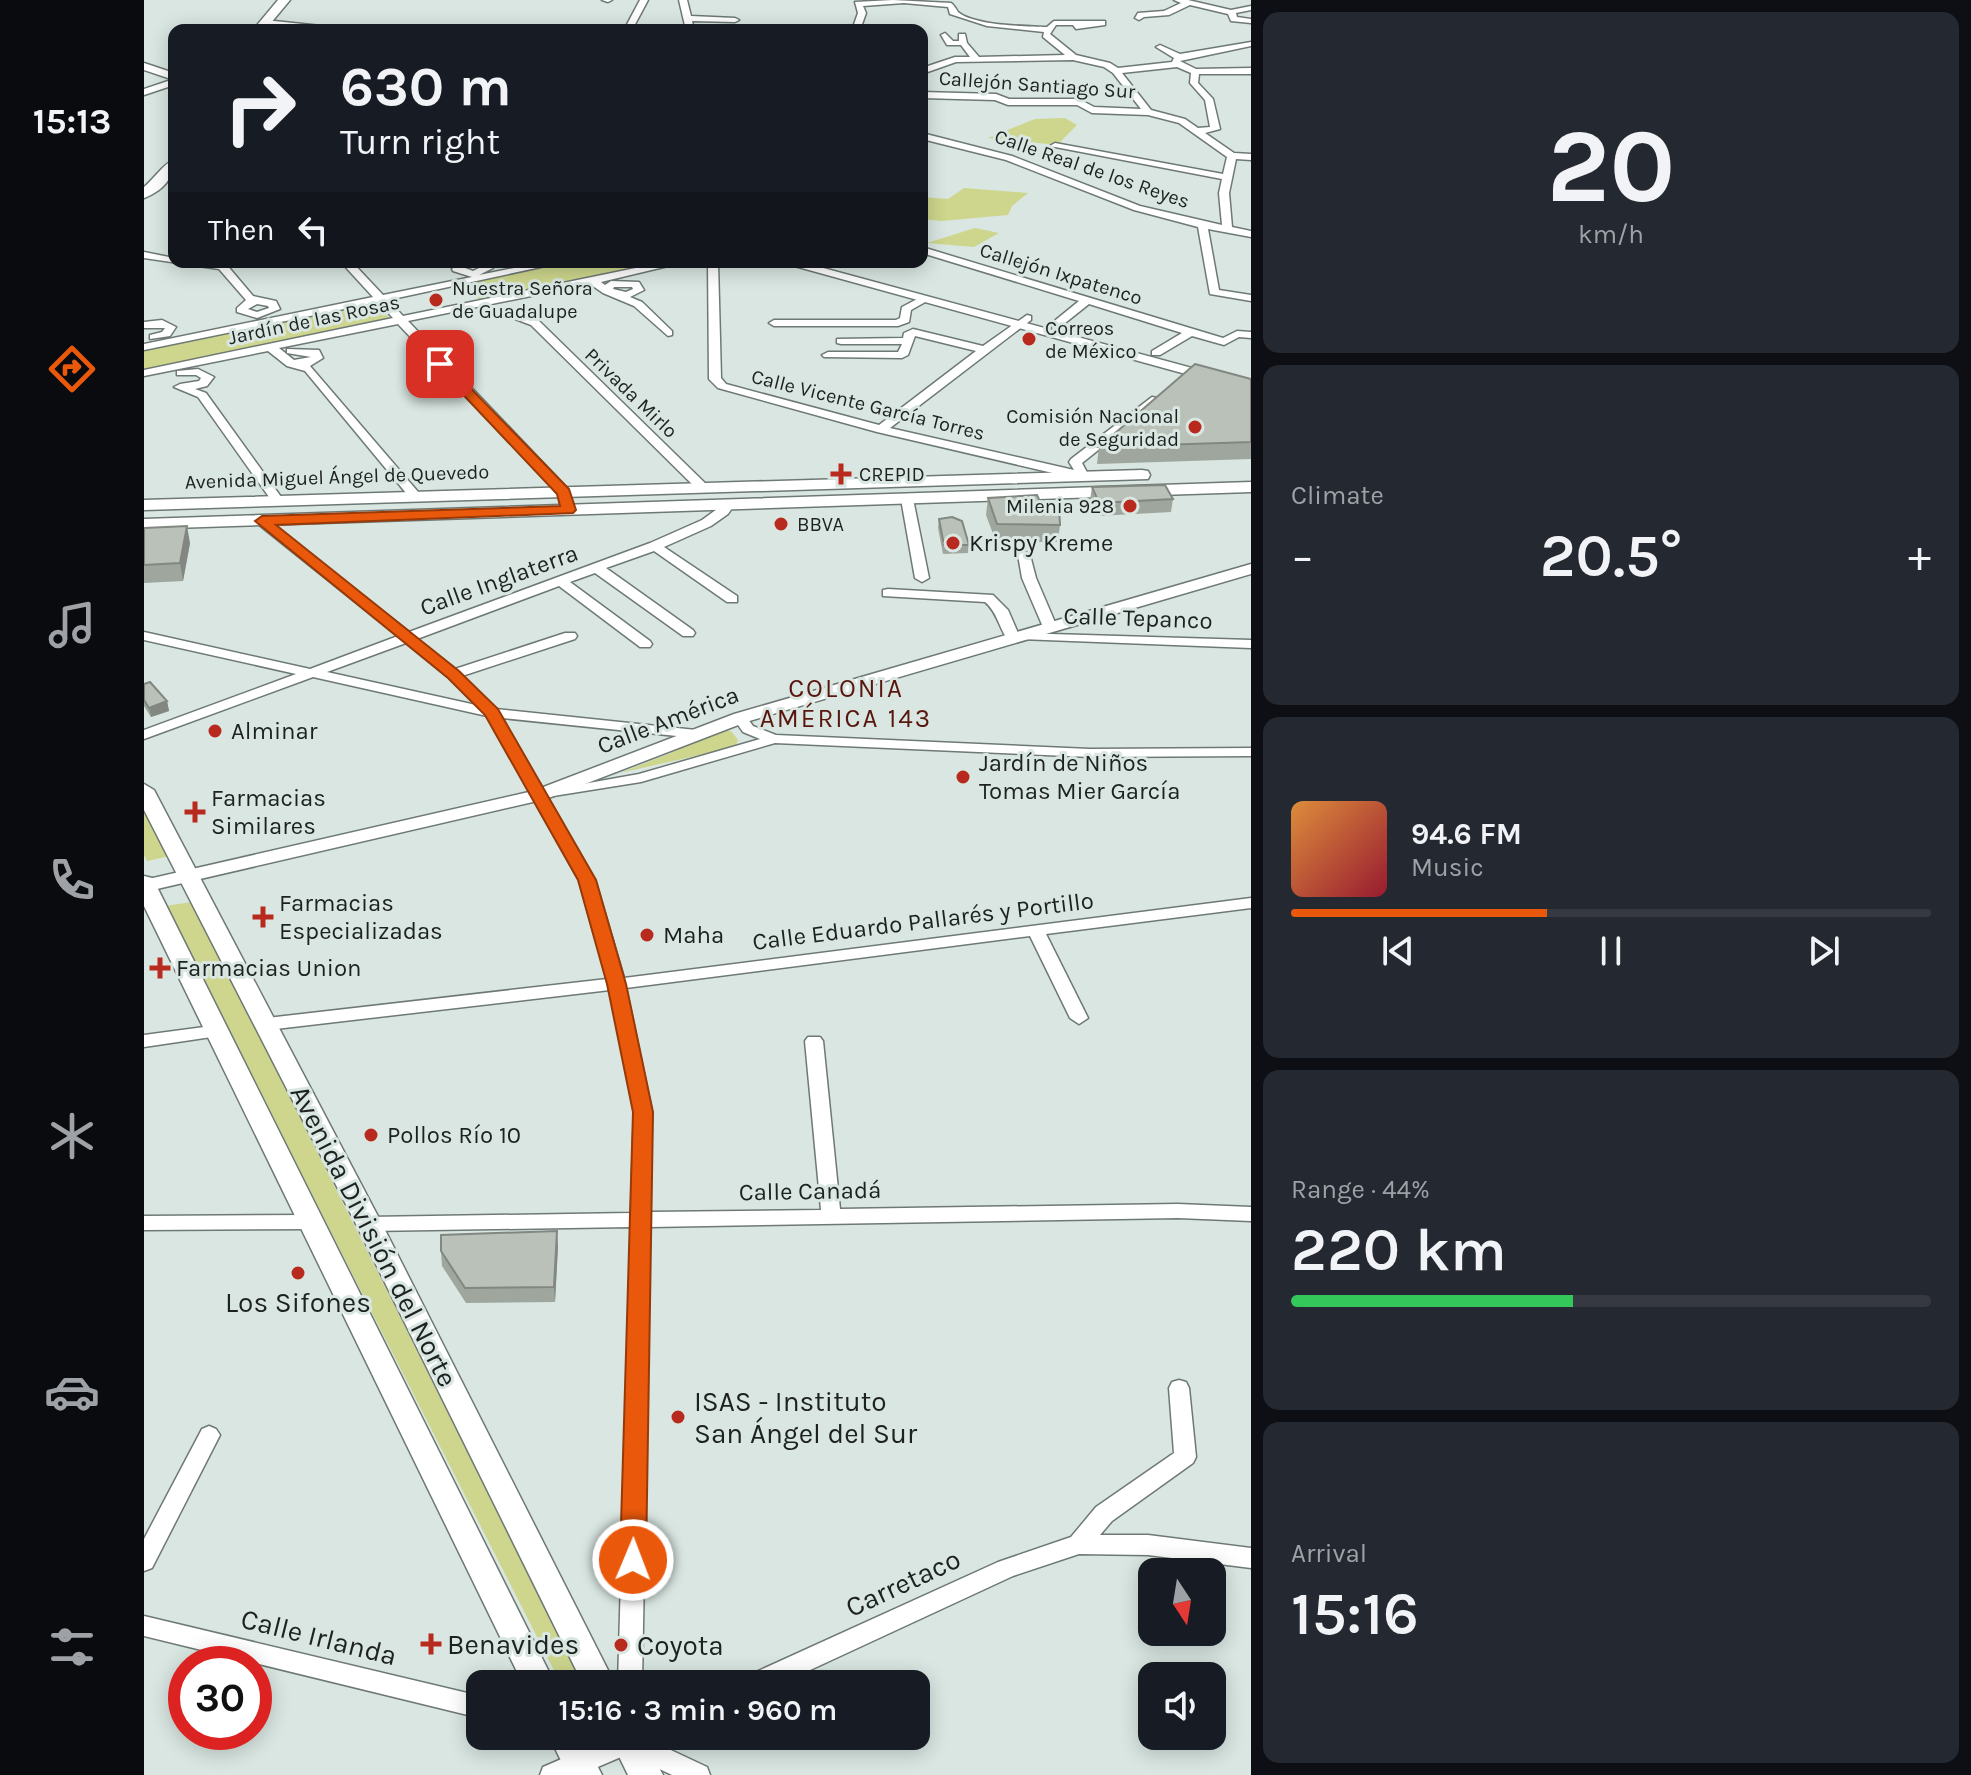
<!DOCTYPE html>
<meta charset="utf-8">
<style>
body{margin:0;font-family:Karla,sans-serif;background:#242831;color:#f1f3f6;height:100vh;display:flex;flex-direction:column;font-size:30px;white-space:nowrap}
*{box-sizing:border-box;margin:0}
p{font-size:26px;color:#9ea1a6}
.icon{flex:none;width:44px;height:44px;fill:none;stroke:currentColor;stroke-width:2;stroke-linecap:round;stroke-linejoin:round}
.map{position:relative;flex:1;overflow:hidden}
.details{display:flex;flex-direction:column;gap:12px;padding:12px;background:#0d0f14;width:720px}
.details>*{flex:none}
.banner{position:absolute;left:24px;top:24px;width:760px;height:244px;border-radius:16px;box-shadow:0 4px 20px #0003;background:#171b24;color:#f1f3f6;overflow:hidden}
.needle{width:52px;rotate:168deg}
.tools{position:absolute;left:994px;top:1558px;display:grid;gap:16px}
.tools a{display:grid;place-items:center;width:88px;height:88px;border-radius:16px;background:#171b24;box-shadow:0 4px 20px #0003;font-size:40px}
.speed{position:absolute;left:24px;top:1646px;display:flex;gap:16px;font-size:40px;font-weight:700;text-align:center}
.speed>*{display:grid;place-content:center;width:104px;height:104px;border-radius:50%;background:#171b24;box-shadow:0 4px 20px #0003;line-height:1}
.speed .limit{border:12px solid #d22;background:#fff;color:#111}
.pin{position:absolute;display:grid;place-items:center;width:68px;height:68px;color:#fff;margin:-34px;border-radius:16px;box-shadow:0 4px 12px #0006}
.me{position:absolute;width:88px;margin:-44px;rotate:1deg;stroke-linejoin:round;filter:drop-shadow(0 0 6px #0008)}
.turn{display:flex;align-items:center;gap:28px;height:168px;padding:0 40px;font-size:36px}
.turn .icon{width:104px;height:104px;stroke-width:2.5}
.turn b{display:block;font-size:56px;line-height:68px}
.then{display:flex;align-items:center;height:76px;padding:0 40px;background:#0003;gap:16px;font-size:30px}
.big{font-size:60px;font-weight:600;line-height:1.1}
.details .tile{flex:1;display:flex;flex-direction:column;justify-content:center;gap:12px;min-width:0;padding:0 28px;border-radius:16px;background:#242831}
.details .dial{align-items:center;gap:0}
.dial b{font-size:104px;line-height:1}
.song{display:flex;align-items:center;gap:24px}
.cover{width:96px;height:96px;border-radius:12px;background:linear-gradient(135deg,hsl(30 70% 55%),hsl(350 70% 35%))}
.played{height:8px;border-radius:4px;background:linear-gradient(90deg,#ea580c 40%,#363941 40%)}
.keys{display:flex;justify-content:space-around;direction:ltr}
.heat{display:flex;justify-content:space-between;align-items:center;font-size:44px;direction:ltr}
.charge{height:12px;border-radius:6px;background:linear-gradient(90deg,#34c759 44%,#363941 0)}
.trip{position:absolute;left:322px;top:1670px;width:464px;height:80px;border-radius:16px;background:#171b24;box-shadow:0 4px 20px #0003;font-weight:600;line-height:80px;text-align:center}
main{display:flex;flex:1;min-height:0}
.tabs{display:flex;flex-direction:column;width:144px;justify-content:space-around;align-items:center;background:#090b0e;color:#9ea1a6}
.tabs .icon{width:56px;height:56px}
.tabs .active{color:#ea580c}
.tabs b{font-size:36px;color:#f1f3f6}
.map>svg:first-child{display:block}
.green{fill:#cdd68c}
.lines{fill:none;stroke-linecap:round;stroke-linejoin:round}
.minor-casing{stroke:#6e7975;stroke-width:3}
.tertiary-casing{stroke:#6e7975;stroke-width:3}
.secondary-casing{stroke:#6e7975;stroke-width:3}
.primary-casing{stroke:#6e7975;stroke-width:3}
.minor{fill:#fff;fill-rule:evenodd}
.tertiary{fill:#fff;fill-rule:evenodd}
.secondary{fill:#fff;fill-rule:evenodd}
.primary{fill:#fff;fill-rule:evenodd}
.wall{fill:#9fa69e}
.shaded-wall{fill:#828781}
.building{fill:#b9c1b8;stroke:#828781;stroke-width:2}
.route{fill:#ea580c;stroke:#983908;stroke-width:2}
.poi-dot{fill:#b82a1d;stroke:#d9e6e1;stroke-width:3}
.labels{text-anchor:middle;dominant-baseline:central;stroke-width:6;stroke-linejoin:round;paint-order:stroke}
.far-street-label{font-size:20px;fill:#1d2220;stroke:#d9e6e1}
.far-poi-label{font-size:20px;fill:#1d2220;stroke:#d9e6e1;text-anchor:start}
.poi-label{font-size:24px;fill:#1d2220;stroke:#d9e6e1;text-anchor:start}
.street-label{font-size:24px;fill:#1d2220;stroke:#d9e6e1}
.neighbourhood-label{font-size:26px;letter-spacing:2px;fill:#59160e;stroke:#d9e6e1}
.near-street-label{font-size:28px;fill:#1d2220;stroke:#d9e6e1}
.near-poi-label{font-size:28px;fill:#1d2220;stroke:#d9e6e1;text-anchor:start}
</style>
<main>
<nav class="tabs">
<b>15:13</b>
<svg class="icon active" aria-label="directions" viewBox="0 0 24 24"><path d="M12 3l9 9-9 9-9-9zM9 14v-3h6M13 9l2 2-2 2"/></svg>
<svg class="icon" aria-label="music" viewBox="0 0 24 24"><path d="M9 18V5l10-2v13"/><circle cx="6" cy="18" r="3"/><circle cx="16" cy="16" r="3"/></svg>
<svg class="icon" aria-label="phone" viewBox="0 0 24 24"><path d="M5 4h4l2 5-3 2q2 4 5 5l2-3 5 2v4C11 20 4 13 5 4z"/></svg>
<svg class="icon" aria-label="climate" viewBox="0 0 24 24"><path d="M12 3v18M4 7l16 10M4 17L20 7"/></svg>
<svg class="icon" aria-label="car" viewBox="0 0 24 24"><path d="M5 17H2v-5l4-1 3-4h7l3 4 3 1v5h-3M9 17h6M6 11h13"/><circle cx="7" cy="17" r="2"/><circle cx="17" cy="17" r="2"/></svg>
<svg class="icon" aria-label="filters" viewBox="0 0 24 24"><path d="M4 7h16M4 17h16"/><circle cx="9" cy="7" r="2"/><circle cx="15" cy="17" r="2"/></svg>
</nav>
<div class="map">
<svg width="1107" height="1775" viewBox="0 0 1107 1775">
<rect width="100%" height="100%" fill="#d9e6e1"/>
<!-- green -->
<path class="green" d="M921 118 933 125 913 145 844 138 891 119Z
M820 188 884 193 868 206 864 215 797 221 778 219V197L804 199Z
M831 228 855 233 830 247 783 243Z
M422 262H527L339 303 318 284Z
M229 301 248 321 0 370V349Z
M569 730 587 731 594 740 591 747 476 773 529 752Z
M0 808 26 856 3 861 0 855Z
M48 902 440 1684H417L21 906Z"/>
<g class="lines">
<defs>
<path id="minor" d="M458 0H468L464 2Z
M496 0H504L488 30H480Z
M535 0H543L547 16 591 18 595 20 591 22 548 21 550 30H542Z
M749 0 807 3C810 5 812 9 814 12 831 26 881 26 903 27L910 21H961V25L932 29 929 25H912L906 34 932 55 966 63 974 68 1028 62 1030 58 1012 47 1016 45 1036 54 1107 42V46L1036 61 1052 69 1107 68V74H1055L1054 83 1069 99 1076 129 1061 133 1090 153 1107 154V160L1092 159 1085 193 1088 227 1107 231V237L1064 229 1075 290 1107 295V301L1066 294 1054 227 990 210 862 160 778 139V133L868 156 996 206 1078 225 1075 193 1078 179 906 146 911 143 1079 174 1083 157 1035 123 1004 115 948 113 933 105H864L851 100 778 98V92L852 94 865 99H935L950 107 997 109 969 73 960 67 929 60 812 62 778 74V68L811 57H826L817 45H803L797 35 801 33 809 41H815V34H821L823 43 835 57 921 55 899 37 900 32 843 26 806 14 804 7 760 3 719 6 722 13 716 30H708L714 13 711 2ZM1033 67 1047 73 1046 83 1061 100 1066 127 1054 128 1041 119 1007 110 978 73Z
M1030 0H1044L1087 10 1107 6V10L1092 13 1093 17 1107 19V23L1087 21 1084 14 1046 5 1025 15 1000 17 995 20 991 18 994 13 1020 11 1037 3Z
M121 20 196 28 200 30H173L118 24Z
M355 27 473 28 477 30H352Z
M30 79V85L0 95V89Z
M778 247 1079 338 1093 331 1107 332V338L1095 337 1080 345 1048 336 1016 355H1008V351L1038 333 945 304 916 327H908V323L935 301 778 253Z
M0 252 30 258V262L82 264 109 296 132 301 136 309 113 318 93 312V308L102 300 75 269 0 258ZM113 304 124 306 125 308 113 312 104 309Z
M197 262H208L239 295 328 277 309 271 308 269 316 262H327L321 268 329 271 337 267 333 262H344L349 268 335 275 400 262H420L244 300 259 316 521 262H541L457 282 461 285 467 281 495 282 500 290 486 297 498 302 528 331V335L524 336 490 306 459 293 446 284 264 321 424 489 430 510 424 514 418 510 414 493 254 324 135 348 150 360 167 357 143 353V349L175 350 179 358 166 366 275 493 277 496 271 500 267 499 161 371 143 366 124 351 0 376V370L249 318 234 302 0 350V344L229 297ZM470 287H488L489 289 482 292 469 289Z
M564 262H574L577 378 582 384 735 425 832 351 771 336 764 355 758 358 680 357 678 355 684 352H754L758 344H697L693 343V339L759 338 760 333 769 329 839 346 883 315 887 316V320L746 428 930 470 925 462 927 459 1008 397 1018 399 938 463 945 476 939 480 733 432 574 388 565 379Z
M779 296 783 297V301L767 310 765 322 754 326H630L625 323 630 320H752L756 318 758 307Z
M366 313H374L395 321 563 485V491H555L387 325 366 317Z
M18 320 32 327 26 336 6 339V335L18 332 21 328H0V322Z
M54 369 70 377 63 386 51 389 62 393 140 501 138 504H130L54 397 30 387 36 384 55 381 57 378 52 375H33V371Z
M763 495 769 499 785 578 778 582 771 578 757 499Z
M584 501 590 505 584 514 567 526 520 547 593 596V602H583L510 551 462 568 549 630 551 633 549 636H539L451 573 426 582 506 641 508 644 506 647H496L415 586 273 639 311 669 421 633H431L433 636 431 639 318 676 352 709 552 730 559 734 552 738 358 718 400 791 495 774 616 739 599 732 589 718 596 714 601 715 609 726 632 735 946 749 1107 748V756L946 757 631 743 497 782 403 797 451 880 480 978 1107 898V908L902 934 944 1018 935 1024 926 1018 886 936 482 988 508 1112 506 1212 677 1210 661 1041 664 1037H676L679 1041 696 1209 1034 1204 1107 1207V1221L1034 1218 506 1227 498 1684H474L487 1227 225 1231 218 1229 215 1224 218 1219 225 1217 487 1213 490 1112 466 990 123 1030 117 1028 114 1024 117 1020 123 1018 463 979 435 880 343 716 169 677 0 739V730L152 674 0 640V632L166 669 254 636 114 524V518L118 517 265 632 506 543 558 520ZM262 643 304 677 332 705 183 672Z
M880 551 886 555 892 578 913 627 911 630 906 631 899 627 878 578 874 555Z
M744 589 849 595 864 610 874 633 1107 640V648L876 639 869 643C856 637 856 614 841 602L739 596V590Z
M75 1025 81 1027 84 1031 81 1035 0 1047V1035Z
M168 1215 175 1217 178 1222 175 1227 168 1229 0 1230V1216Z
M1035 1380 1042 1382 1045 1388 1052 1457 1049 1463 968 1521 956 1535H1004L1107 1548V1568L1004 1555 935 1554 869 1576 636 1684H599L603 1676 854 1562 927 1537 952 1507 1030 1453 1025 1388 1028 1382Z
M65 1426 72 1429 76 1435 8 1568 0 1571V1539L58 1429Z
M0 1616 336 1696V1718L0 1636Z
M447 1736H497L563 1767 566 1775H528L484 1754 435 1775H396L399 1767 452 1744Z"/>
<path id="tertiary" d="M0 63 30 73V80L0 70Z
M636 262H657L1107 384V392Z
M1107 564V574L602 722 402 799 0 892V880L389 791 590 714Z"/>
<path id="secondary" d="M998 470 1004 471 1006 475 1004 479 0 510V500Z
M1107 482V492L0 529V519Z
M0 784 10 790 238 1224 471 1684H439L212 1224 0 810Z
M0 876 8 878 11 883 411 1684H379L0 906Z
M405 1736H438L458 1775H424Z
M465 1736H498L519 1775H484Z"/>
<path id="primary" d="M134 0H146L121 30H109Z
M30 160C30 179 18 191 0 198V187C10 179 20 163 30 160Z"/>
</defs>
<!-- minor casing -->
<use href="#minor" class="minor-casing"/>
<!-- tertiary casing -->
<use href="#tertiary" class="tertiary-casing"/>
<!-- secondary casing -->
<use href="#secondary" class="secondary-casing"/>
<!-- primary casing -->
<use href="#primary" class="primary-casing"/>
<!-- minor -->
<use href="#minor" class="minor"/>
<!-- tertiary -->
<use href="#tertiary" class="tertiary"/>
<!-- secondary -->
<use href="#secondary" class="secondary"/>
<!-- primary -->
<use href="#primary" class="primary"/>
</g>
<!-- wall -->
<path class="wall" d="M1107 379V459L953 464 955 447Z
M948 487 1029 499 1027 512 954 516 946 500Z
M844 498 898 506 916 525 914 542H852L842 515Z
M795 519 825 545 824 553 799 554 794 528Z
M0 528 46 543 39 581 0 583Z
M0 684 23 701 25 711 7 717 0 706Z
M414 1246 411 1302 322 1303 298 1266 297 1251Z"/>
<!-- shaded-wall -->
<path class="shaded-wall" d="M43 526 46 543 39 581 36 563Z
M23 701 25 711 7 717 5 708Z
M413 1231 414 1246 411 1302 410 1287Z"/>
<!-- building -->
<path class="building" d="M1051 364 1107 379V442L955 447Z
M1021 485 1029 499 955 503 948 487Z
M893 495 898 506H915L916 525 853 524 844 498Z
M808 517 818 521 825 545H800L795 519Z
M43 526 36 563 0 565V528Z
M6 682 23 701 5 708 0 700V684Z
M413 1231 410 1287 321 1288 297 1251V1235Z"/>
<!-- route -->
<path class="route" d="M292 361H300L425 489 432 510 429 513 132 525 315 671 354 709 452 880 482 984 509 1112 502 1560 498 1568 489 1571 480 1568 476 1560 489 1112 463 984 434 880 341 715 304 678 111 521 118 516 416 506 413 494 292 366Z"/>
<!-- markers -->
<g class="poi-dot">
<circle cx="292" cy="300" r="8"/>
<circle cx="885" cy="339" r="8"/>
<circle cx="1051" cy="427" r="8"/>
<path d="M693 462h8v8h8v8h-8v8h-8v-8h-8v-8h8z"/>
<circle cx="986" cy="506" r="8"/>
<circle cx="637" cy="524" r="8"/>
<circle cx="809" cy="543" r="8"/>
<circle cx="71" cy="731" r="8"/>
<circle cx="819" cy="777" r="8"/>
<path d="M47 800h8v8h8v8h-8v8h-8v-8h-8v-8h8z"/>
<path d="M115 905h8v8h8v8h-8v8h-8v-8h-8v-8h8z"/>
<circle cx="503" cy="935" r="8"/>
<path d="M12 956h8v8h8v8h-8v8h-8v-8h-8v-8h8z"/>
<circle cx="227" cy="1135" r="8"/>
<circle cx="154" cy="1273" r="8"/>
<circle cx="534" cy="1417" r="8"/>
<path d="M283 1632h8v8h8v8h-8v8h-8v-8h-8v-8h8z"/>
<circle cx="477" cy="1645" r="8"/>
</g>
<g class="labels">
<!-- far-street labels -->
<g class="far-street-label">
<text transform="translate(893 85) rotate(4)">Callejón Santiago Sur</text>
<text transform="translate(948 169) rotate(19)">Calle Real de los Reyes</text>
<text transform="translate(917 274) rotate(17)">Callejón Ixpatenco</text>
<text transform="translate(170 320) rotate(-12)">Jardín de las Rosas</text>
<text transform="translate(487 393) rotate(44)">Privada Mirlo</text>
<text transform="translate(724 405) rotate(14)">Calle Vicente García Torres</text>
<text transform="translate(193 477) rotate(-2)">Avenida Miguel Ángel de Quevedo</text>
</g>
<!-- far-poi labels -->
<g class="far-poi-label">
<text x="308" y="288">Nuestra Señora<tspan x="308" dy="23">de Guadalupe</tspan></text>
<text x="901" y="328">Correos<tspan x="901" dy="23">de México</tspan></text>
<text x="1035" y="416" text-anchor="end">Comisión Nacional<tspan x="1035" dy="23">de Seguridad</tspan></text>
<text x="715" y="474">CREPID</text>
<text x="970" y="506" text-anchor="end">Milenia 928</text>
<text x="653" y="524">BBVA</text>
</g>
<!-- poi labels -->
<g class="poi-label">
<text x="825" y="543">Krispy Kreme</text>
<text x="87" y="731">Alminar</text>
<text x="835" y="763">Jardín de Niños<tspan x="835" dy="28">Tomas Mier García</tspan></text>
<text x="67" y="798">Farmacias<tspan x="67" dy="28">Similares</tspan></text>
<text x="135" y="903">Farmacias<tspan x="135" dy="28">Especializadas</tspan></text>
<text x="519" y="935">Maha</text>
<text x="32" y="968">Farmacias Union</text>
<text x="243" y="1135">Pollos Río 10</text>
</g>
<!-- street labels -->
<g class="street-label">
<text transform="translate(355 580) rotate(-20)">Calle Inglaterra</text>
<text transform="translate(994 618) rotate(2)">Calle Tepanco</text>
<text transform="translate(524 720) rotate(-21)">Calle América</text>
<text transform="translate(779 921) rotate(-7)">Calle Eduardo Pallarés y Portillo</text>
<text transform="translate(666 1191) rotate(-1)">Calle Canadá</text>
</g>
<!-- neighbourhood labels -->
<g class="neighbourhood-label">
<text x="702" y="688">COLONIA<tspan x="702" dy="30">AMÉRICA 143</tspan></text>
</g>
<!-- near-street labels -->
<g class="near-street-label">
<text transform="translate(230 1236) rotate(63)">Avenida División del Norte</text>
<text transform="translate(759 1583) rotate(-25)">Carretaco</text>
<text transform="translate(175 1637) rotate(14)">Calle Irlanda</text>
</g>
<!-- near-poi labels -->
<g class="near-poi-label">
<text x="154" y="1302" text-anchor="middle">Los Sifones</text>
<text x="550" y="1401">ISAS - Instituto<tspan x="550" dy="32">San Ángel del Sur</tspan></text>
<text x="303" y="1644">Benavides</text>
<text x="493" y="1645">Coyota</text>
</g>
</g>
</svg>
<div class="tools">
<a><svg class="needle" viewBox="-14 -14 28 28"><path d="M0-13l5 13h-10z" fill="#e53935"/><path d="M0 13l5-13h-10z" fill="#9ea1a6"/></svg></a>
<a><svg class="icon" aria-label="sound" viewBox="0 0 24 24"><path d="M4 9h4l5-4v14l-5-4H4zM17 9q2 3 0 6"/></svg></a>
</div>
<div class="speed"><div class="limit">30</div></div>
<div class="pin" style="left:296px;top:364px;background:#d93025"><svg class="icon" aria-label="arrive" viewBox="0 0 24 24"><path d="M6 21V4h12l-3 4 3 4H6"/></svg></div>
<svg class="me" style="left:489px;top:1560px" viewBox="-20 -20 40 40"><circle r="17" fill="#ea580c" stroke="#fff" stroke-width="3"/><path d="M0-11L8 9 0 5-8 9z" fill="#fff"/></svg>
<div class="trip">15:16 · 3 min · 960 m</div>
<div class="banner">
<div class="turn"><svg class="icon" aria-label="right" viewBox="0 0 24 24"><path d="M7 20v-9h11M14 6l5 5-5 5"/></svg><div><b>630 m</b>Turn right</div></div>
<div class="then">Then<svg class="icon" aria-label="left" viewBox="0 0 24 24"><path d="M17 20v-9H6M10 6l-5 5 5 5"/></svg></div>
</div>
</div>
<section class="details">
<div class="tile dial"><b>20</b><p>km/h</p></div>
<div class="tile"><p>Climate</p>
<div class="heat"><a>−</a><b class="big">20.5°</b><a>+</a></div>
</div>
<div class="tile">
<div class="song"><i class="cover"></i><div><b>94.6 FM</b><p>Music</p></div></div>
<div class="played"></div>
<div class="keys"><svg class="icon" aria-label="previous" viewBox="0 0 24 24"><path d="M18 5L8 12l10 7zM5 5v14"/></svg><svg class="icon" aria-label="pause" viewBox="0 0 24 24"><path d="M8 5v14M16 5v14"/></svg><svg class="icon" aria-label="next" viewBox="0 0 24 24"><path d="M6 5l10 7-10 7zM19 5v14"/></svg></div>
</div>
<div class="tile"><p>Range · 44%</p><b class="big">220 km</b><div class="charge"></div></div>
<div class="tile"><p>Arrival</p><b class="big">15:16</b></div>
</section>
</main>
